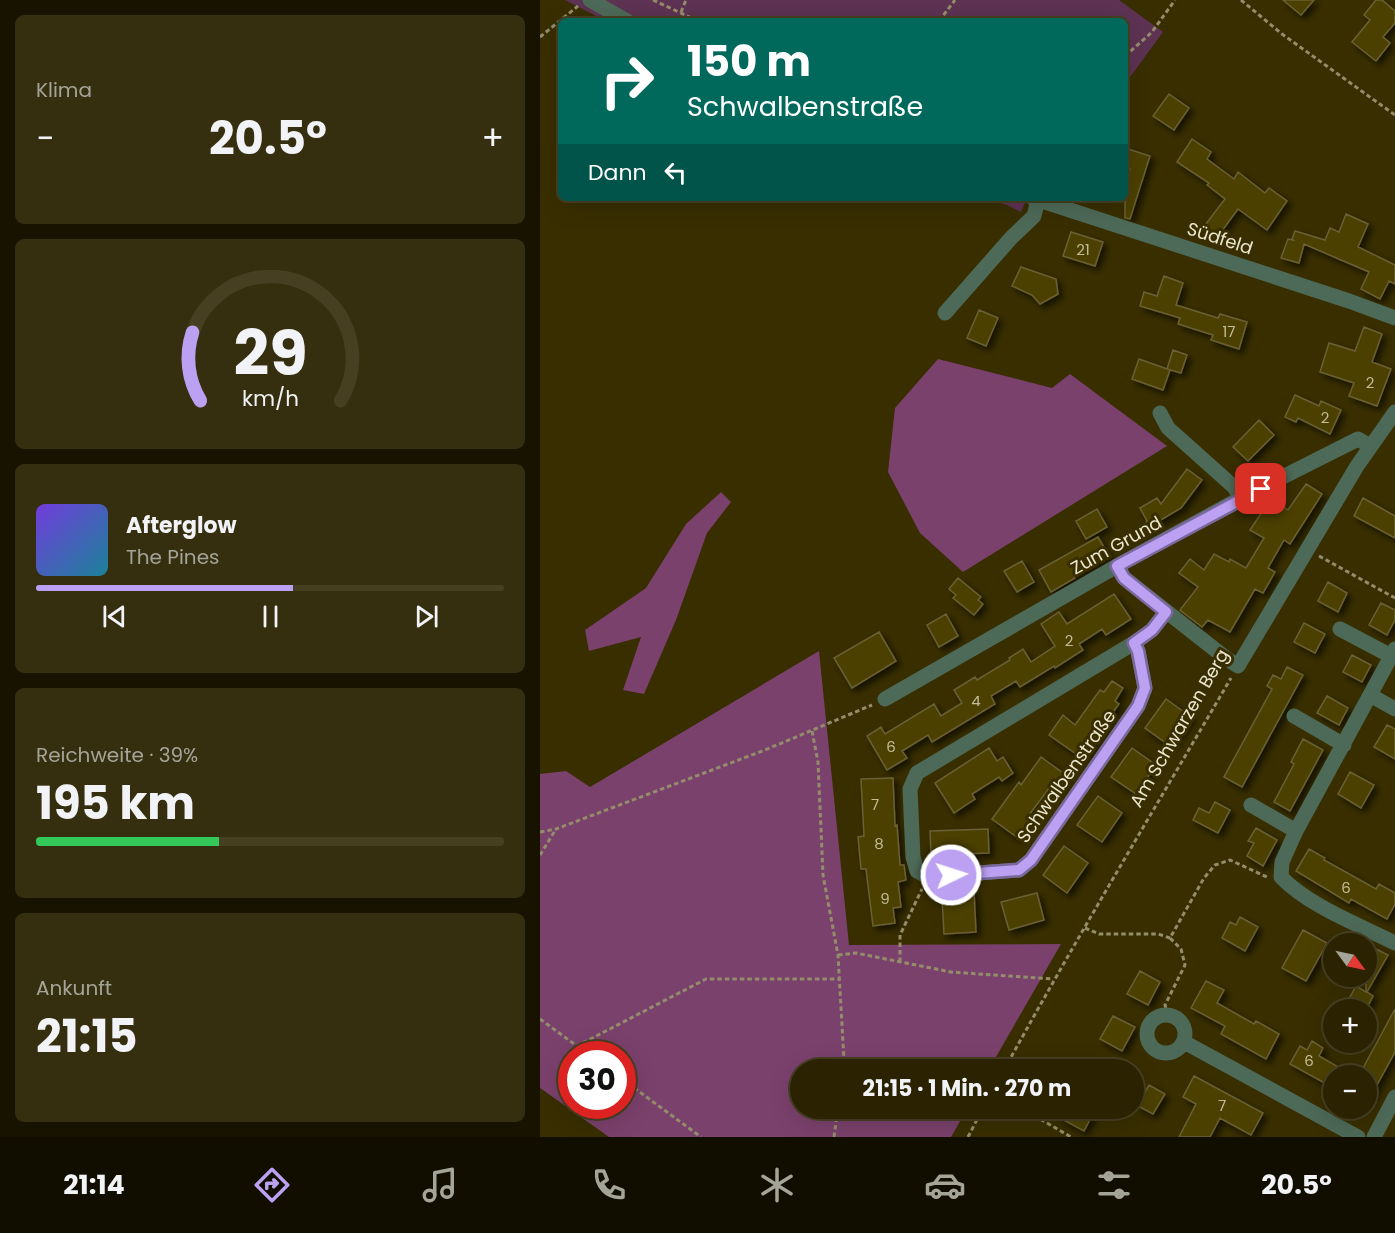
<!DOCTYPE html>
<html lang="de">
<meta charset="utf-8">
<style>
body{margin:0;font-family:Poppins,sans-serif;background:#362f0f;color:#f1f3f6;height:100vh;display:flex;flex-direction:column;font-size:22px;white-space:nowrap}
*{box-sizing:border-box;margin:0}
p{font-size:20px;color:#a5a499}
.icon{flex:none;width:33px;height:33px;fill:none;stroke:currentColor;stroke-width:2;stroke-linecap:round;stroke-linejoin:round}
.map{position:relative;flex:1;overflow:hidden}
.panel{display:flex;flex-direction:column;gap:15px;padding:15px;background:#171300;width:540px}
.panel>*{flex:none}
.guide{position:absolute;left:18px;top:18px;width:570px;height:183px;border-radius:9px;box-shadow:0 6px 24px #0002,0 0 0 2px #463f22;background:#00695c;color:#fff;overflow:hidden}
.needle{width:39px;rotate:123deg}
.controls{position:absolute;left:783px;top:933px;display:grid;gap:12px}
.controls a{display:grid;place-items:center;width:54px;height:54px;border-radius:50%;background:#2a2200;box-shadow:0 6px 24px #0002,0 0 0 2px #463f22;font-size:30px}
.speed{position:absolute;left:18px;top:1041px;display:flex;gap:12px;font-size:30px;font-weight:700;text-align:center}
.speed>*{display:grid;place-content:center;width:78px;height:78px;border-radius:50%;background:#2a2200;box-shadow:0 6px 24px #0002,0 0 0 2px #463f22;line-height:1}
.speed .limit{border:9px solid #d22;background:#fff;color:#111}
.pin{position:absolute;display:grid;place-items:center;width:51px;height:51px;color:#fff;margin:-26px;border-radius:12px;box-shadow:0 3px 9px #0006}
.me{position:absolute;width:66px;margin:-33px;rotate:86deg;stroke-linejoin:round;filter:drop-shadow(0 0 4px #0008)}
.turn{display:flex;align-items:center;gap:21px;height:126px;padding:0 30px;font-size:27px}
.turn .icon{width:78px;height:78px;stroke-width:2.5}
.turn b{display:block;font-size:42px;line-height:51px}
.then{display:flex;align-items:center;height:57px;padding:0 30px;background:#0003;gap:12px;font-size:22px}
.big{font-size:45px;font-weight:700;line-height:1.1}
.panel .tile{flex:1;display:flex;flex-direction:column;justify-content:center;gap:9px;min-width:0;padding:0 21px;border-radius:9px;background:#362f0f}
.panel .dial{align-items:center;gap:0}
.dial svg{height:156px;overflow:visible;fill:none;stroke:#463f22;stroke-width:7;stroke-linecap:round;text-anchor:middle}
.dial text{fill:#f1f3f6;stroke:none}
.song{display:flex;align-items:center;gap:18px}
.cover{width:72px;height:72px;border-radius:9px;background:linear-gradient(135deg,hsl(260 70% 55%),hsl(190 70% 35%))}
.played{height:6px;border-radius:3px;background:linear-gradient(90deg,#bca0f2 55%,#463f22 55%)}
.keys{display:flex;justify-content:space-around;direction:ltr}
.heat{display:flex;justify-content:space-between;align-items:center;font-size:33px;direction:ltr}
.charge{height:9px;border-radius:4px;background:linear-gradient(90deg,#34c759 39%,#463f22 0)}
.trip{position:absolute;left:250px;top:1059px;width:354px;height:60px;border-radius:30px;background:#2a2200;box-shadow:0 6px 24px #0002,0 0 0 2px #463f22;font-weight:700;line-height:60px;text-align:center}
.dock{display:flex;height:96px;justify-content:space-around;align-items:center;background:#110e00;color:#a5a499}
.dock .icon{width:42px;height:42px}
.dock .on{color:#bca0f2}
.dock b{font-size:27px;color:#f1f3f6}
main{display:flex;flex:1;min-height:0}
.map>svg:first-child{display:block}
.green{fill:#5d3252}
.forest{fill:#7a416c;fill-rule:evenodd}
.building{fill:#4c4000;stroke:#6a6035;stroke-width:1.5;filter:url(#shadow)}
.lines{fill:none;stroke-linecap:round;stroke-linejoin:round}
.path{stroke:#948d6b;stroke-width:3;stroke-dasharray:4.5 3;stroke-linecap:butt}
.minor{stroke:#4d6957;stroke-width:15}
.route-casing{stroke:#7a689d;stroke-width:15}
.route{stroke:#bca0f2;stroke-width:10}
.labels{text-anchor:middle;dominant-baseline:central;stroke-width:6;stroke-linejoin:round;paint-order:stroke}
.number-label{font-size:15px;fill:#c3bc9b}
.street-label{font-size:18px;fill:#ebe6cf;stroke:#382e00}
</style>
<main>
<section class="panel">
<div class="tile"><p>Klima</p>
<div class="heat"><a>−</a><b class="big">20.5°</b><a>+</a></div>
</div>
<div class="tile dial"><svg viewBox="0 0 100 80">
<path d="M14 69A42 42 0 1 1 86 69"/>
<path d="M14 69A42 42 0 0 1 10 34" stroke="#bca0f2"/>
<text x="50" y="56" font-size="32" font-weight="700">29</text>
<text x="50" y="72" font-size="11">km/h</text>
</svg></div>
<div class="tile">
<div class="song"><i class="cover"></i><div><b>Afterglow</b><p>The Pines</p></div></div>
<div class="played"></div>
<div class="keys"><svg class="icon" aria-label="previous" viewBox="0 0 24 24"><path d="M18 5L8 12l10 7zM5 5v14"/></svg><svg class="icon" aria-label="pause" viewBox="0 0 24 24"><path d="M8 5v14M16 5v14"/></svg><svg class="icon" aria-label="next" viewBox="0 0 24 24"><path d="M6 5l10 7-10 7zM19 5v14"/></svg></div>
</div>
<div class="tile"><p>Reichweite · 39%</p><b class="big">195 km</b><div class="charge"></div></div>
<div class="tile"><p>Ankunft</p><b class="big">21:15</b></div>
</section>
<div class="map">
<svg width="855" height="1137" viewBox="0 0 855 1137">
<defs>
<filter id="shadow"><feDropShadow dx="4" dy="4" stdDeviation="3" flood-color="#0009"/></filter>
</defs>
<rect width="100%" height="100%" fill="#382e00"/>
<!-- green -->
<path class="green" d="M25 0H579L623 32 585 84V21H66Z
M444 198H487L481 212 467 205Z"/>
<!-- forest -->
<path class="forest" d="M398 359 512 388 530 374 627 446 423 572 380 533 348 472 355 408Z
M181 492 191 502 167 533 136 620 104 694 83 690 101 637 49 651 45 630 106 588 146 524Z
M279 651 309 945 521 944 449 1069 261 1070V1108L427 1109 411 1137H69L0 1088V774L26 771 50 787ZM32 1054H82V1106H32Z"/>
<!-- building -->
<path class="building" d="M743 0H774L761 15Z
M836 0H842L855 11V23L843 37 850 43 836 61 812 42 830 20 824 15Z
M629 94 649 108 634 130 613 116Z
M652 139 671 152 667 159 694 179 698 172 725 193 729 188 747 201 727 230 698 209 676 239 662 229 685 199 667 185 669 183 637 162Z
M585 148 610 156 590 219 585 218V185L590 169 585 168Z
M806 214 828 224 818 247 855 265V284L849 281 840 299 821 289 829 272 764 244 759 263 741 258 748 239 753 240 752 239 755 231 785 240 790 228 799 232Z
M531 232 563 242 555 266 523 256Z
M481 267 516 279 518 294 500 304 492 295 472 286Z
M624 276 643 283 636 305 678 318 680 314 707 322 699 349 671 340 673 335 638 324 640 318 600 306 604 292 617 296Z
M439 310 458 318 446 346 427 338Z
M824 327 842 334 832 362 851 369 837 406 809 396 814 383 780 372 789 343 815 351Z
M633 350 647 355 641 373 627 369Z
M599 359 630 370 623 390 592 379Z
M755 395 779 406 781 401 801 410 790 434 758 418 756 422 745 417Z
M719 420 734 435 708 461 693 447Z
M647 469 662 480 641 508 599 533 607 521 600 508 617 498 621 504Z
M766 484 782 494 750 544 744 540 728 568 735 572 723 593 715 589 690 632 668 620 662 627 640 610 658 587 639 573 650 559 664 570 674 554 689 562 690 559 706 568 724 538 710 530 726 506 737 513 742 506 748 510Z
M823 498 855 516V538L814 516Z
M557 509 567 527 546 539 536 521Z
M558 537 569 556 534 576 535 578 511 592 499 570Z
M482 561 494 582 477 592 464 571Z
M418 578 441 597 438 600 443 604 434 615 413 598 416 595 409 589Z
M788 582 807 593 798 612 778 601Z
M574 594 591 619 566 635 562 629 539 644 543 650 515 668 514 666 480 687 476 681 451 696 455 704 392 742 388 735 362 751 367 758 347 770 327 736 341 727 345 734 394 704 401 716 422 703 414 690 435 677 437 680 470 660 469 658 483 649 491 662 515 646 501 624 519 612 527 624Z
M841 603 855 610V620L847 635 829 625Z
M406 614 418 636 399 647 387 625Z
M764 623 785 634 775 653 754 642Z
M339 632 356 661 312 688 294 658Z
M812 655 831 665 822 682 803 672Z
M747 667 763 675 702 787 684 777 732 689 727 686 733 675 741 679Z
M572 681 583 688 575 701 579 704 553 740 554 741 542 758 509 735 523 715 535 725 560 690 564 692Z
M787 696 808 708 799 725 777 713Z
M626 699 651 717 630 746 605 728Z
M847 725 855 729V759L834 747Z
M763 739 783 750 750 811 734 802 754 764 751 762Z
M449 748 457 761 463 757 473 773 462 781 459 777 432 794 435 799 414 813 395 783Z
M592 748 616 765 596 794 571 777Z
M501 757 527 776 516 791 510 787 489 815 493 817 478 838 452 819 479 782 481 785Z
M810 772 834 785 821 808 798 794Z
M353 778 355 826 357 825 360 865H364L366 880 358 882 361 907 353 908 355 923 333 926 326 869H321L318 837 324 836 321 779Z
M558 796 582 813 562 842 537 825Z
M675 802 690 810 678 833 653 820 659 808 669 813Z
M716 828 737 840 723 866 707 856 714 843 708 841Z
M448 829 449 853 391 855 390 831Z
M524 846 548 863 527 893 503 875Z
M769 849 785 858 784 860 836 889 839 884 855 893V904L847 919 811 899 809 903 756 871Z
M434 891 436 932 404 934 402 897 419 896 418 892Z
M497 893 504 920 469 930 461 902Z
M700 917 718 927 705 951 682 938 690 922 696 925Z
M763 930 787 943 766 981 742 968Z
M826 944 848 955 827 992 833 996 826 1010H803L816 986 826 992Z
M600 971 620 982 608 1005 587 994Z
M666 981 684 990 677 1003 714 1024 716 1021 739 1034 726 1059 681 1034 685 1026 651 1008Z
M855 1009V1052L826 1105V1072L822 1070Z
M573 1016 595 1027 582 1051 560 1039Z
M772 1041 783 1048 779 1056 800 1068 796 1076H794V1080L790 1086 750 1064 760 1046 767 1050Z
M654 1076 723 1113 711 1135 680 1118 670 1137H639L656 1104 643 1097Z
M609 1085 625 1094 613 1114 598 1106Z
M526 1108H556L544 1131 520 1118Z"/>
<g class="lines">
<!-- path -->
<path class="path" d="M113 0 158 21
M701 0 742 34 855 115
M141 12 146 0
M399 21 415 0
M0 37 38 6
M585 56 612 32 635 0
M779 556 855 598
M272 731 278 762 283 875 298 955 304 1060 303 1070
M0 832 16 829 225 750 332 705
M0 855 16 829
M545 928 559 934H618L630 938
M298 955 316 953 411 972 513 979
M360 962V935L382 889
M628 1015 625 1005 645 965 641 949 630 938 664 878 675 865 690 860 727 877
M0 1019 37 1046 166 979H300
M37 1046 49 1054
M464 1070C537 937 615 808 691 678
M82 1079 161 1137
M481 1108 531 1137
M294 1137 298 1108
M428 1137 443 1108"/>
<!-- minor -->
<path class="minor" d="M50 0 87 21
M493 198 809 301 855 318
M405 313 471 238 494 216 498 200
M620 413 628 428 694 487 701 498
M577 566 584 578 687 659 698 666 817 466 855 412
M800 629 851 656
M594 643 598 651 605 688 598 706 491 860 479 870 388 877 377 871 373 857 370 789 377 773 594 643 612 630 626 612
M855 649 756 831 742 862 741 877C769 906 819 925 855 943
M830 695 855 709
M345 699 577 566 701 498 818 439 830 446
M754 716 804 745
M711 805 756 831
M607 1034a19 19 0 1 1 38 0a19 19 0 1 1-38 0Z
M644 1042 818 1137
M834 1137 855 1097"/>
</g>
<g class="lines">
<defs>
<path id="route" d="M411 875 479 870 491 860 598 706 605 688 598 651 594 643 612 630 626 612 584 578 577 566 721 489"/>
</defs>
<!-- route casing -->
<use href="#route" class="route-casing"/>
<!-- route -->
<use href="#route" class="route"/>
</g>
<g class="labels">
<!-- number labels -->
<g class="number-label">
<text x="543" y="249">21</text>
<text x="689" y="331">17</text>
<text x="830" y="382">2</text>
<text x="785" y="417">2</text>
<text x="529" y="640">2</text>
<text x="436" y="700">4</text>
<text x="351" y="746">6</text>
<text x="335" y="804">7</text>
<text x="339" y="843">8</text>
<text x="806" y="887">6</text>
<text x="345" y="898">9</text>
<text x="769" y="1060">6</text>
<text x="682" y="1105">7</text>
</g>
<!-- street labels -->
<g class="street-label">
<text transform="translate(680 238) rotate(18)">Südfeld</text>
<text transform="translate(576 545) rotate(-29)">Zum Grund</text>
<text transform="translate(639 728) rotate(-60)">Am Schwarzen Berg</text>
<text transform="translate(526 776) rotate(-55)">Schwalbenstraße</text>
</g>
</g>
</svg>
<div class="controls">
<a><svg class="needle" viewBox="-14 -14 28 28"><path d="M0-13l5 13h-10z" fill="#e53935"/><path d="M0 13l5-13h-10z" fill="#a5a499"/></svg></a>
<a>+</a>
<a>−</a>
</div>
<div class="speed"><div class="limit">30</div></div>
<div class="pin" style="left:721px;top:489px;background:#d93025"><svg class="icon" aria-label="arrive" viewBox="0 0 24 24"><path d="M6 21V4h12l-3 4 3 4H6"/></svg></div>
<svg class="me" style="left:411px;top:875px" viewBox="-20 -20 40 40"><circle r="17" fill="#bca0f2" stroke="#fff" stroke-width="3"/><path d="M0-11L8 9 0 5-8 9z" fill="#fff"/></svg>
<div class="trip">21:15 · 1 Min. · 270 m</div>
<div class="guide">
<div class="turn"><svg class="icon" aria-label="right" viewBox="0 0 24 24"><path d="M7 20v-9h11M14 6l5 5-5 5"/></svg><div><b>150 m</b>Schwalbenstraße</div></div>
<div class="then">Dann<svg class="icon" aria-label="left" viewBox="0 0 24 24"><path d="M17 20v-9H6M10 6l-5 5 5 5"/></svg></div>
</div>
</div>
</main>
<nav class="dock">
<b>21:14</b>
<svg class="icon on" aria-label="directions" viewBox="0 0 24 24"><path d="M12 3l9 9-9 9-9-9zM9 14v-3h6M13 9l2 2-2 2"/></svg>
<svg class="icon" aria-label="music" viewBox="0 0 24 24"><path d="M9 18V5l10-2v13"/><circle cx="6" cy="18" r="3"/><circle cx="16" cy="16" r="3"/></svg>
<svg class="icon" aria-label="phone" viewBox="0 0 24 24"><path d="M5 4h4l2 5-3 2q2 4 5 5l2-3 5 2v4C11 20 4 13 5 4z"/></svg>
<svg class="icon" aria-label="climate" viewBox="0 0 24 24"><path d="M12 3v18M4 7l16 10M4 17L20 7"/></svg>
<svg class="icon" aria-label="car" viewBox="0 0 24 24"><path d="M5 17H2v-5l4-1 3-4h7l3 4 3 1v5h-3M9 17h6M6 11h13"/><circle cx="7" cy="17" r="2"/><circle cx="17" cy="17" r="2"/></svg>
<svg class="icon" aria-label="filters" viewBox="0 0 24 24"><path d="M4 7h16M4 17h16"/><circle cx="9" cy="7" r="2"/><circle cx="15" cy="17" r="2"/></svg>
<b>20.5°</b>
</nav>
